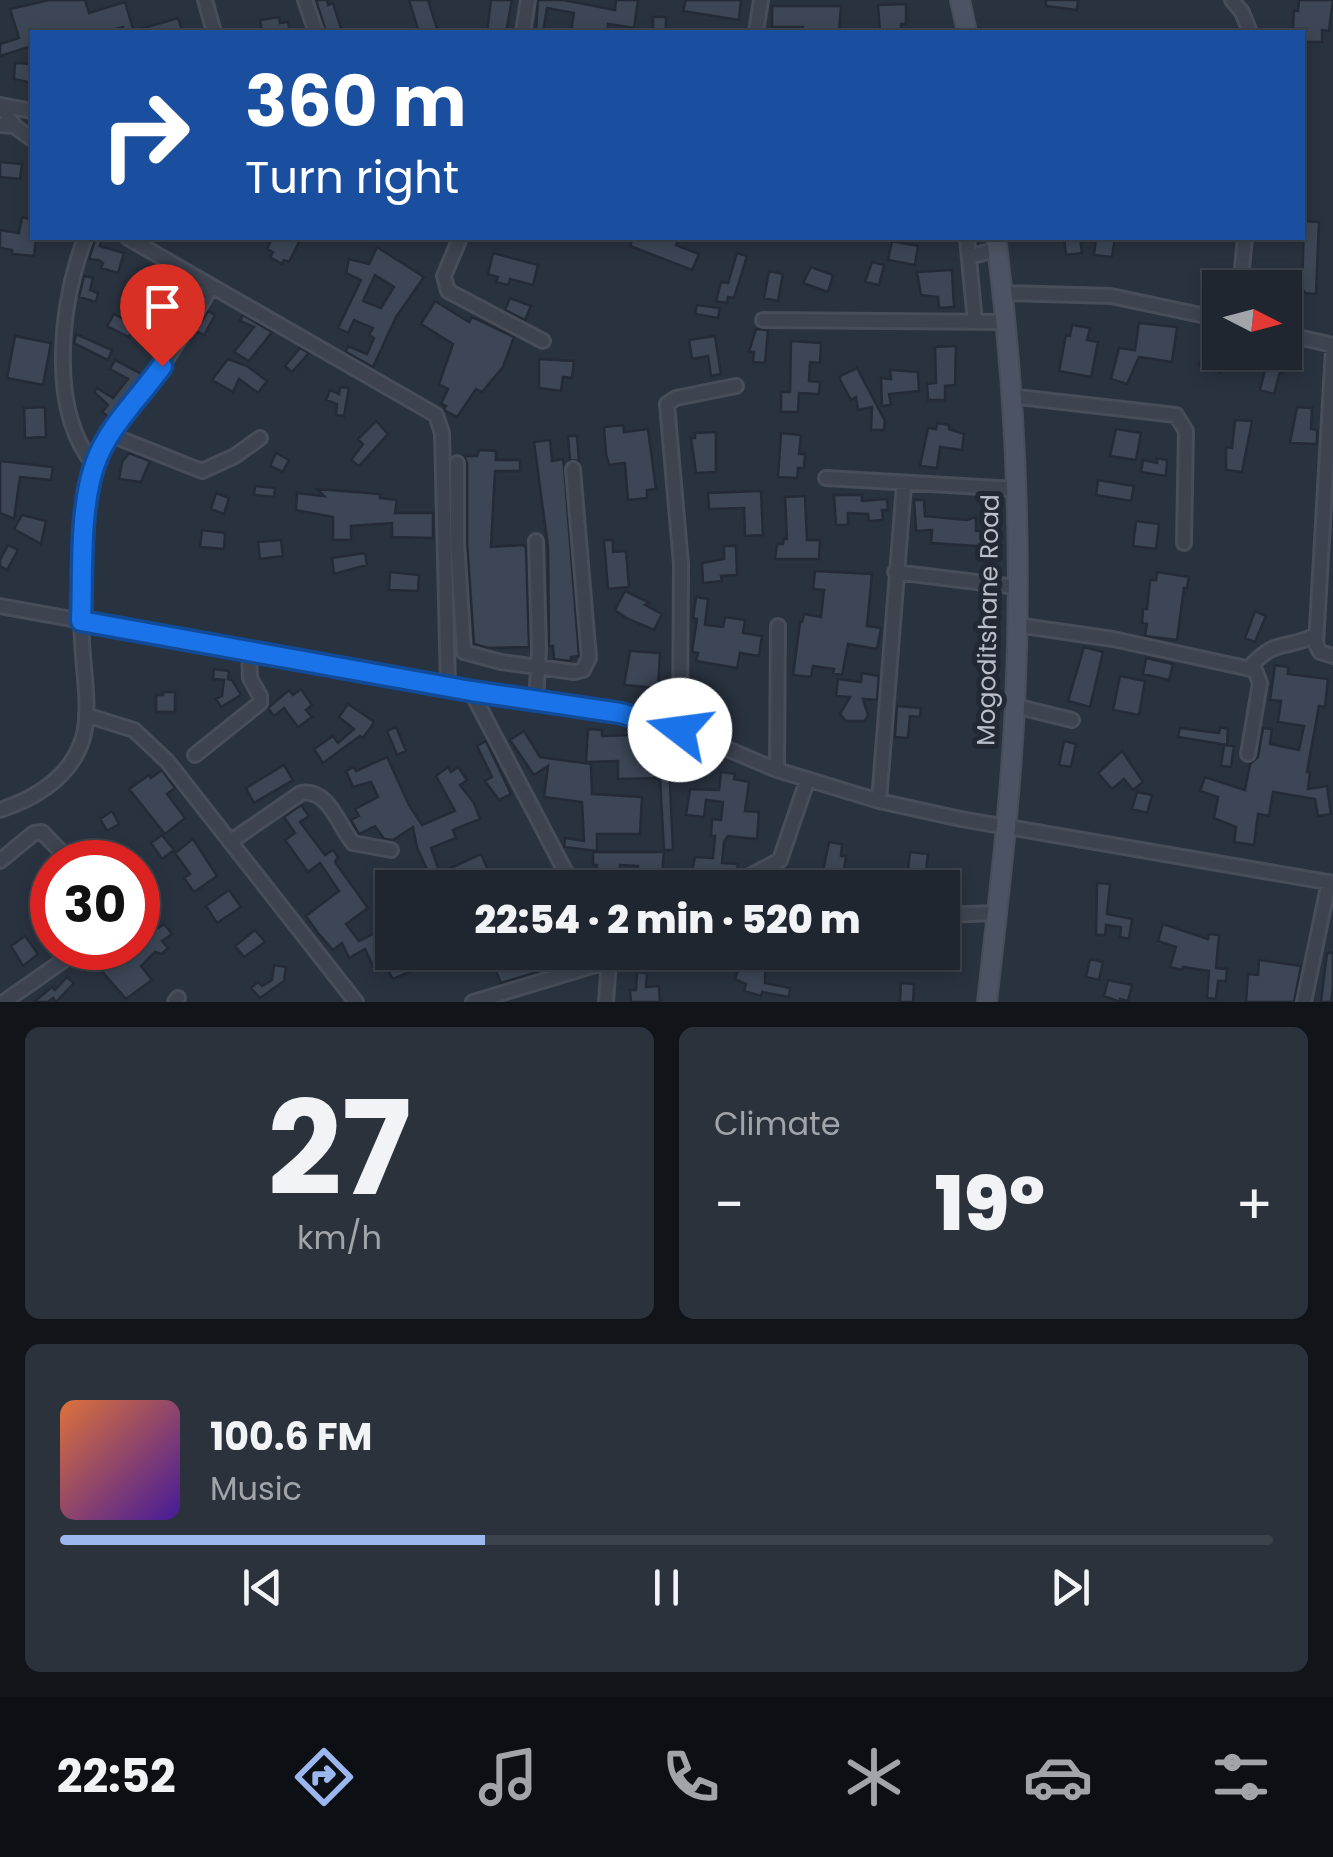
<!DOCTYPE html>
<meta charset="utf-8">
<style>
body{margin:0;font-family:Poppins,sans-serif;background:#2c323b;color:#f1f3f6;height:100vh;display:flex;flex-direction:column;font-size:38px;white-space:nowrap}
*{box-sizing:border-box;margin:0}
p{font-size:32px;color:#a1a5aa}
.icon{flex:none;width:55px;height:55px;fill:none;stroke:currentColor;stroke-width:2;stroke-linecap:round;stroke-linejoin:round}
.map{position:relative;height:1002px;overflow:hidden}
.side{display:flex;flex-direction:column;gap:25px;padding:25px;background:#11151a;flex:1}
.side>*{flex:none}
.guide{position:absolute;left:30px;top:30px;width:1275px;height:210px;border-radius:0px;box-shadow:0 5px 15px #0003,0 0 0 2px #3c434b;background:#1a4fa0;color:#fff;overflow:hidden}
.needle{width:65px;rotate:96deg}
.buttons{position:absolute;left:1202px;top:270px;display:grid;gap:20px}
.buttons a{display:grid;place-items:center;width:100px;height:100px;border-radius:0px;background:#1f262f;box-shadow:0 5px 15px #0003,0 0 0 2px #3c434b;font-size:50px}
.speed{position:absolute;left:30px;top:840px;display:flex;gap:20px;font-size:50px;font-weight:700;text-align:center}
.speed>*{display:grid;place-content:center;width:130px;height:130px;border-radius:50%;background:#1f262f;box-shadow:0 5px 15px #0003,0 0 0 2px #3c434b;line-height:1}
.speed .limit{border:15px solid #d22;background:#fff;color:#111}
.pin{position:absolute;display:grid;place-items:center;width:85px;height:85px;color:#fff;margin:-102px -42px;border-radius:50% 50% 50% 0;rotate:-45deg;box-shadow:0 0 10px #0007}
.pin .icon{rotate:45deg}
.me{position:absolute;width:110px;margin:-55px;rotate:285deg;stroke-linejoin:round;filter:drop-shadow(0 0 8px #0008)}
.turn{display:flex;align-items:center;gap:35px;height:210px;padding:0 50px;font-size:45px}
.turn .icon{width:130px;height:130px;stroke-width:2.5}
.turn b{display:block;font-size:70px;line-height:85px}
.big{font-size:75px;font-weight:800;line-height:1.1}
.side .card{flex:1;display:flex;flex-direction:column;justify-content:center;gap:15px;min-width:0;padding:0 35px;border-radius:15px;background:#2c323b}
.side .dial{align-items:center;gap:0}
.dial b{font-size:130px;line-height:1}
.song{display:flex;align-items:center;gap:30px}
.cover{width:120px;height:120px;border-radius:15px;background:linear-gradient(135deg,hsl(20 70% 55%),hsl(260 70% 35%))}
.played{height:10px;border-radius:5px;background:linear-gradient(90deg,#9bb7ee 35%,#3c434b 35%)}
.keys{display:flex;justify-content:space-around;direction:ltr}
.heat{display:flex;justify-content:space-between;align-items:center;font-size:55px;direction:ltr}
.side .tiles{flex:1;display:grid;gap:25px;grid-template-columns:1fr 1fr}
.card:last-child{grid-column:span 2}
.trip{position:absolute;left:375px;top:870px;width:585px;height:100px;border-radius:0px;background:#1f262f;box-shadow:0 5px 15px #0003,0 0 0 2px #3c434b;font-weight:800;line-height:100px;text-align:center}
.dock{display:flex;height:160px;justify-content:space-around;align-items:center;background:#0c0f13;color:#a1a5aa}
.dock .icon{width:70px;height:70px}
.dock .selected{color:#9bb7ee}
.dock b{font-size:45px;color:#f1f3f6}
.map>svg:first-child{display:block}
.building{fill:#3c4655;stroke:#242b37;stroke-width:2.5;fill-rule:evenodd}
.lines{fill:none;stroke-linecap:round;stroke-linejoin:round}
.minor-casing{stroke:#474d59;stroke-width:18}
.secondary-casing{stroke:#474d59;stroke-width:22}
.minor{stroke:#3d4450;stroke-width:12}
.secondary{stroke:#4c5362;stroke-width:18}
.route-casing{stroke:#114b97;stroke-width:25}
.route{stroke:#1a73e8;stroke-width:18}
.labels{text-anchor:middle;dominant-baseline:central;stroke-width:10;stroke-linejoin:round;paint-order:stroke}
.street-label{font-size:25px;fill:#babfca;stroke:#222935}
</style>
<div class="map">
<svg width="1333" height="1002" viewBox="0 0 1333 1002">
<rect width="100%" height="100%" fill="#29323f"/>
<!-- building -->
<path class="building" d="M49 0H85L89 13 125 2 134 32H124L123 27 104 32H32V46L0 56V44L19 38 10 9Z
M316 0H327L328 5 333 3 342 32H326Z
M409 0H428L438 32H419Z
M491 0H512L506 32H487Z
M538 0H563L615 10 616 0H638L634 28 608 24 607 32H571L574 13 547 8 543 32H536Z
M686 0H741L739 20 683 11Z
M1046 0H1078L1077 10 1046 6Z
M1299 0H1333L1329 31 1322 30V42H1305L1306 29H1293L1294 10 1298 11Z
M906 4V24H901V32H880L878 5Z
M772 6H841L839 32H803V27H772Z
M279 17 280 23 288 22 290 32H262L260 20Z
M653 17H666V32H653Z
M178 18 183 32H137V30Z
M15 63 32 64V83L14 79Z
M0 162 22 164 20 179 0 177Z
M22 217 32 220V238H36L34 256 12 254V250L0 248V230L19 233Z
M1304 221 1319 222 1316 294 1305 293 1302 289Z
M272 238H290L299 242 289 262 284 260 282 264 270 257 273 252 267 249Z
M633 238H679L676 245 699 254 692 270 630 246Z
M1064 238H1080L1082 253 1066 255Z
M1096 238H1115L1112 257 1094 255Z
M95 240 101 241 100 246 124 253 118 273 101 268 103 263 98 260 89 259Z
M892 241 918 246 915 265 888 260Z
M377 247 424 277 396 317 373 367 346 352 348 346 367 354 374 338 369 335 373 328 354 320 348 333 338 328 361 280 346 273 349 259 369 264ZM375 275 394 287 381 308 363 301Z
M493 253 538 265 533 285 510 279 508 285 496 282 498 277 488 274Z
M737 253 747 256 734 298 728 297 727 303 716 301 721 282 728 283Z
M872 262 884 265 879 285 865 282Z
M811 267 833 275 828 292 803 283Z
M952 270 954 307 939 308 938 297 921 295 917 272Z
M769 271 783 274 778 301 764 298Z
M84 276 93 278 90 290 98 293 96 302 79 297Z
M510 298 531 306 525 320 505 310Z
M435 301 469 322 472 317 514 337 503 367 482 392 476 389 457 417 444 410 446 406 441 404 448 389 439 384 453 344 421 324Z
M145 303 167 315 161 328 155 325 148 340 132 331 129 337 107 326 114 314 127 321 135 305 142 309Z
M697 305 720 308 718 318 695 314Z
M208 311 215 315 204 335 196 331Z
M243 315 272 332 249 361 234 352 254 327 240 321Z
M1139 323 1177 327 1172 362 1139 357 1127 384 1111 379 1119 348 1135 350Z
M1072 325 1090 328 1087 340 1098 342 1091 377 1059 371 1066 335 1070 336Z
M756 329 768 330 765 363 753 362 754 352H749Z
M76 334 112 350 108 360 74 343Z
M15 336 51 343 43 385 7 378Z
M715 336 721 374 711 376 708 356 692 359 689 340Z
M791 341 821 343 820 363 810 362 809 381 820 382 819 394 799 393 798 412H781V392H790Z
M956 346 955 385 945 386V400H928L927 384 936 383 935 347Z
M1205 346 1227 353 1221 373 1199 366Z
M300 348 309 353 292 372 285 366Z
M1268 357 1287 362 1284 373 1280 372 1274 394 1260 390Z
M228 359 247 366 267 381 258 393 239 379 233 392 212 380Z
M539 359 574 361 572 378 563 377 561 391 539 388Z
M115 360 143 375 109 417 102 412 108 405 94 392 97 388 113 398 128 379 110 369Z
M857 368 885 421 884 430H871L872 407 858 410 856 397 851 400 840 380V376Z
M890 370 918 372 919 391 889 394 891 405 882 406 881 378 891 379Z
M340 387 349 388 344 416 336 415 337 404 326 400 330 390 339 394Z
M45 407 46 437 25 438 24 408Z
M1297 407 1312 408 1311 429 1317 430V444L1290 443Z
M1235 420 1252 421 1242 472 1226 470V447L1232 448Z
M376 421 388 434 359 466 351 460 363 444 358 439Z
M937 423 949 425V429L964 434 962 450 940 447 937 468 920 466 928 428 936 429Z
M623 425 624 432 648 429 656 489 647 490V498L628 500 625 463 609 465 606 454 604 427Z
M1116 429 1141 433 1136 460 1110 456Z
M716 432V472L696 473 691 438H695V433Z
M781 433 801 435 799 454H805L804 468H798L797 478 778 477Z
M568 436H577L579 461 570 460Z
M550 440 552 461 563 459 564 466 579 656 571 657V661L554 659 553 646H549L548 547 534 442Z
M479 450 496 451V460H520V471H495L491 547 524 545 526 548 529 647 488 648 474 644 467 542V463L464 456H477Z
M129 453 150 461 141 482 119 479 122 462Z
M276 453 289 460 283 472 270 466Z
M1157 458 1167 460 1166 476 1141 472 1143 460 1157 463Z
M0 461 53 467 51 480 20 477 14 519 0 513Z
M1098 480 1134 486 1131 501 1096 495Z
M255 486 275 488 274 497 254 495Z
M317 489 380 494V498L397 500 395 513H433V538L392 537V523L351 526V540H333V517L296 510 297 493 324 496Z
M761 491 763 535 745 536 744 508 709 509 708 493Z
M216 493 229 498 224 514 211 509Z
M834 495H862V501L887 499 888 510H882L883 520 869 521 868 514 848 513V525H836Z
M805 496 807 540H820L819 559H775L777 544H783L784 538 787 539 785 497Z
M914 500H924L925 516 967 520 976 517V531L991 530V547L931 543 932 530 916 531Z
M22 515 46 521 41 544 14 529Z
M1136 521 1159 524 1156 549 1133 546Z
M202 530 225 533 224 549 200 547Z
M281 540 283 556 260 559 258 542Z
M604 540H613V552L626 551 629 587 608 589Z
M8 545 18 550 7 570 0 566V560Z
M724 546H736L737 575 721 576 722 581 703 583 702 563 724 559Z
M365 553 367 565 334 574 332 558Z
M815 571 872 574 867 626 881 628 877 649 848 644 842 675 833 673 834 669 813 666 811 677 793 675 800 622H802L804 614 821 617 824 590 813 589Z
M390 572 419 575 418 591 389 590Z
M1157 572 1189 577 1187 588H1184L1177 640 1145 636 1147 624 1142 623 1143 609H1147L1150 580H1156Z
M625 591 650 603 645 605 662 614 654 630 626 618 615 610Z
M696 597 708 599 705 625 723 627 725 617 745 620 743 633 762 636 759 656 740 653 737 668 696 661 698 653 692 652 697 619 693 618Z
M1255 611 1266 616 1255 642 1245 638Z
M1084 647 1103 652 1090 707 1068 701Z
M630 651 660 653 658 688 624 685Z
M1146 658 1173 664 1169 680 1143 674Z
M1275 665 1288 667V674L1328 679 1325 707 1319 706 1307 772H1310L1308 789 1327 786 1331 814 1318 816 1315 799 1273 792 1269 816 1258 814 1254 845 1234 842 1236 827 1214 818 1218 797 1200 791 1205 777 1245 790 1250 764 1258 757 1263 728 1272 729 1270 744 1299 750 1304 726 1278 722 1281 701 1270 700Z
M214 669 229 671 228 679 232 680 241 695 221 707 216 699 222 696 224 680 213 679Z
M862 673 879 676 877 700 863 699 868 715 865 721H846L840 714 850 697 836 696 838 679 861 682Z
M1120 676 1145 681 1139 715 1113 710Z
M301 689 312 705 306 710 312 717 298 727 284 708 274 716 268 708 289 690 293 695Z
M163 692H175V712H156V695H163Z
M348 704 373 721V724L363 738 360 736 323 763 314 749 333 736 338 743 354 729 339 717Z
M897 706 921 708 920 717 910 716 908 738 895 737Z
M396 727 406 751 397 755 387 731Z
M1220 727 1228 729 1227 745 1178 737 1180 728 1219 733Z
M588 729 602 730V736L633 735V743L668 741 673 850H664L660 778 618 779V761L586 762Z
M524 731 540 757 591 764 592 794 642 797 640 834H597V851L564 847 565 838 584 841 582 802 544 797 548 766 534 775 510 740Z
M486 741 511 794 499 800 485 781 492 777 477 746Z
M1064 741 1076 744 1071 767 1059 765Z
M1224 745 1234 746 1231 767 1221 766Z
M1122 751 1143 782 1133 790 1124 779 1112 789 1098 773Z
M387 757 409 805 422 825 455 811 436 776 448 767 451 772 458 767 467 780 460 785 474 803 480 819 453 830 456 838 431 848 440 873 481 854 489 872 484 875 490 888H412L431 878 417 848 413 827 393 840 384 839 375 826 359 834 351 820 359 816 355 809 378 797 371 782 353 787 346 771 354 767 356 771Z
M284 765 293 780 254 803 246 788Z
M162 770 175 788 167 794 185 818 165 834 129 789 149 775 151 778Z
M721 772 735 774 734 779 749 782 745 811 759 812 757 839 728 836 724 842 722 863 738 864 733 888 689 885 695 857 713 858 715 836H711L712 819 721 820 723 802 706 800 704 817 686 815 690 789 719 790Z
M1137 792 1152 795 1147 813 1132 809Z
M301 805 309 816 300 822 325 855 333 850 338 857 335 862 368 908 346 924 359 941 379 931 397 968 419 957 423 966 393 979 386 967 376 972 365 949 349 958 342 943 333 950 318 933 306 916 339 891 320 863 308 872 285 840 295 833 284 817Z
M112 811 119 824 107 831 100 819Z
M162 835 174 850 162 859 151 843Z
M193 839 217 876 194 892 184 878 190 874 175 853Z
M829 842 842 844 841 856H846L842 888 820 886Z
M593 852H664L661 888 637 885 638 866 620 865 618 888H595L597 865H593Z
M910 852 928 854 925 880 931 882V888L890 884 891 875 907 878Z
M1097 883 1110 884 1107 914 1132 919 1129 939 1120 937 1121 927 1106 925 1105 935H1096Z
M38 884 48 890 52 886V906L44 912 30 889Z
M229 890 241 907 217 923 206 906Z
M164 924 172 934 162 941 168 948 162 954 155 952 141 966 152 980 126 999 100 969 121 950 131 957 148 940 141 933 147 927 152 932Z
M1163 924 1208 939 1209 934 1219 935 1216 968 1227 969 1226 981H1218L1216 999 1207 998 1209 971 1183 967 1182 970 1170 967 1176 947 1158 941Z
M942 926 952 927 948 956H942Z
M255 930 265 942 244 957 235 946Z
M25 936 38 954 23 966 11 946Z
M488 952H504L507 960 532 952H579L580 956 560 965 559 961 540 966 541 971 501 983Z
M745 952H766L765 983 790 988 789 997 762 992 761 996 744 991 746 984 735 979Z
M848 952H878L876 962 848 957Z
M1327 953H1333V988L1331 1002H1321Z
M1090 959 1103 962 1099 980 1086 977Z
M1259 960 1301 966 1294 1002H1246L1248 974 1258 975Z
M274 965 286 967 284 981 260 998 251 988 258 982 262 986 272 980Z
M637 972 647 973 646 987 659 986 660 1002H631L630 990H636Z
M67 977 74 983 56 1002 53 998 48 1002H34L52 987 55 990Z
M1108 980 1132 985 1128 1001 1120 999V1002L1104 996Z
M901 983 914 984 913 1002H900Z"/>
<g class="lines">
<defs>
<path id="minor" d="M205 0 214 32
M305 0 316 32
M1232 0 1242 12 1250 32
M523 32 528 0
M756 32 761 0
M0 105 32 111
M0 125 14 126 1 105
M14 126 32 139
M85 238C61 303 47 408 94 465
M128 238 436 415 442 433 448 687
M460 238 444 276 448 291 543 341
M967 238 975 322
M969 257 998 249
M1240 288 1245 238
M1003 293 1111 296 1220 319
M763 320 1005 322
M1285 334 1333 345
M1333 349 1316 644 1320 652 1333 656
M1010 396 1176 415 1186 431 1184 543
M111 435 202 471 235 456 260 438
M457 463V542L464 652 501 662 574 672 583 670 589 658 573 469
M826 478 1016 489
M536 541 539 650 536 701
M895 572 1017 587
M0 606 448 687 619 713 680 729 777 770 879 801 961 819 1333 883
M1016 625 1113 639 1255 670 1260 683 1248 754
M1249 668C1277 637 1283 651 1316 635
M471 691 574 888
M1015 706 1072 720
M86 715 134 730 167 761 356 1002
M680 729 681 564 667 404 676 398 736 386
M195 755 260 703V696L250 678 249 651
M777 770 778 626
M879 801 904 485
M0 810C36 798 71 777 83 738 91 708 83 671 82 640 79 594 80 509 94 466 105 431 137 401 158 372 177 345 193 316 211 288
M230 842 301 793C328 788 338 824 353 843L391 850
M0 861 34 833 42 832 71 862
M743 888 750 876 780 860 807 781
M942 915 997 913
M605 952 609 961 726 957
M4 1002 81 948
M175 1002 178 998
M473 1002 609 961 606 1002
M1304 1002 1329 882"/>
<path id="secondary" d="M960 0 967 32
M987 1002C998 904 1010 806 1015 707 1022 551 1016 392 996 238"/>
</defs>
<!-- minor casing -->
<use href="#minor" class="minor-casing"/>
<!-- secondary casing -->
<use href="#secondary" class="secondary-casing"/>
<!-- minor -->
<use href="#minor" class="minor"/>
<!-- secondary -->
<use href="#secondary" class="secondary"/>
</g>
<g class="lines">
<defs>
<path id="route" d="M162 366C140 397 107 428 95 464 79 509 83 573 81 621L471 691 620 713 680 730"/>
</defs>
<!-- route casing -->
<use href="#route" class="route-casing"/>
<!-- route -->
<use href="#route" class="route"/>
</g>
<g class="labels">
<!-- street labels -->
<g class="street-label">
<text transform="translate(988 620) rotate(-89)">Mogoditshane Road</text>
</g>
</g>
</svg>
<div class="buttons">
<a><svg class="needle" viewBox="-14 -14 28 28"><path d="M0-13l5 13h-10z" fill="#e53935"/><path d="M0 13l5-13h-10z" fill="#a1a5aa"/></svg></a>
</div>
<div class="speed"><div class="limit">30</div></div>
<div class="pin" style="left:162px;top:366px;background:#d93025"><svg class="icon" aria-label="arrive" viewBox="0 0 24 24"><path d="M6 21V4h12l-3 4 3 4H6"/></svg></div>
<svg class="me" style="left:680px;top:730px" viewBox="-20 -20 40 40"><circle r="19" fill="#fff"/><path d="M0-13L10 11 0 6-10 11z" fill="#1a73e8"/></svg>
<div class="trip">22:54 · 2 min · 520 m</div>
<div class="guide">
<div class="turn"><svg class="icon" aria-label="right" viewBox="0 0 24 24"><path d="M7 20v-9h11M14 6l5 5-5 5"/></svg><div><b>360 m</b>Turn right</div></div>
</div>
</div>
<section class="side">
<div class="tiles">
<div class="card dial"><b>27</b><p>km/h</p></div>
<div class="card"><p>Climate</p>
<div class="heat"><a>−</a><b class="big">19°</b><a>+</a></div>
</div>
<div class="card">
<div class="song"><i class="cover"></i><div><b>100.6 FM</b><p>Music</p></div></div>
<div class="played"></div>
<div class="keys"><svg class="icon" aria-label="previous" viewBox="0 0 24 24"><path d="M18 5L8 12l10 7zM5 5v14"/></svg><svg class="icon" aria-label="pause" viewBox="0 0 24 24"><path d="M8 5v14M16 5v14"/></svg><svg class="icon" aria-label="next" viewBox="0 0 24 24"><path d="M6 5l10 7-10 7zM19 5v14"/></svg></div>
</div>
</div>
</section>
<nav class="dock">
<b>22:52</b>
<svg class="icon selected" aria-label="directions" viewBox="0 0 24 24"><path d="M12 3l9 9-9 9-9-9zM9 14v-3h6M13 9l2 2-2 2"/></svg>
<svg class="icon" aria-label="music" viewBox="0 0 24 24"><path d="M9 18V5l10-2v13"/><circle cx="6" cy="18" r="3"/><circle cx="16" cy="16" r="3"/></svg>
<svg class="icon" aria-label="phone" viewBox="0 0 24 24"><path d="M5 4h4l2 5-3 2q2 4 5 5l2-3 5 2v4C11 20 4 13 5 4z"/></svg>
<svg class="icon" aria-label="climate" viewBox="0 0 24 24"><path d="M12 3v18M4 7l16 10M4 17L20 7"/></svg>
<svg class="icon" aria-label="car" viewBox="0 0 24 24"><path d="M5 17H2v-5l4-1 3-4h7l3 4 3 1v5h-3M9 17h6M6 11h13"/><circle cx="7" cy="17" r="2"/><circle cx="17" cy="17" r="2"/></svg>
<svg class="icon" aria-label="filters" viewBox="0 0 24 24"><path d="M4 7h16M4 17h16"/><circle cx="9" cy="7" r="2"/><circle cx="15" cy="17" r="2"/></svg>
</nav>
